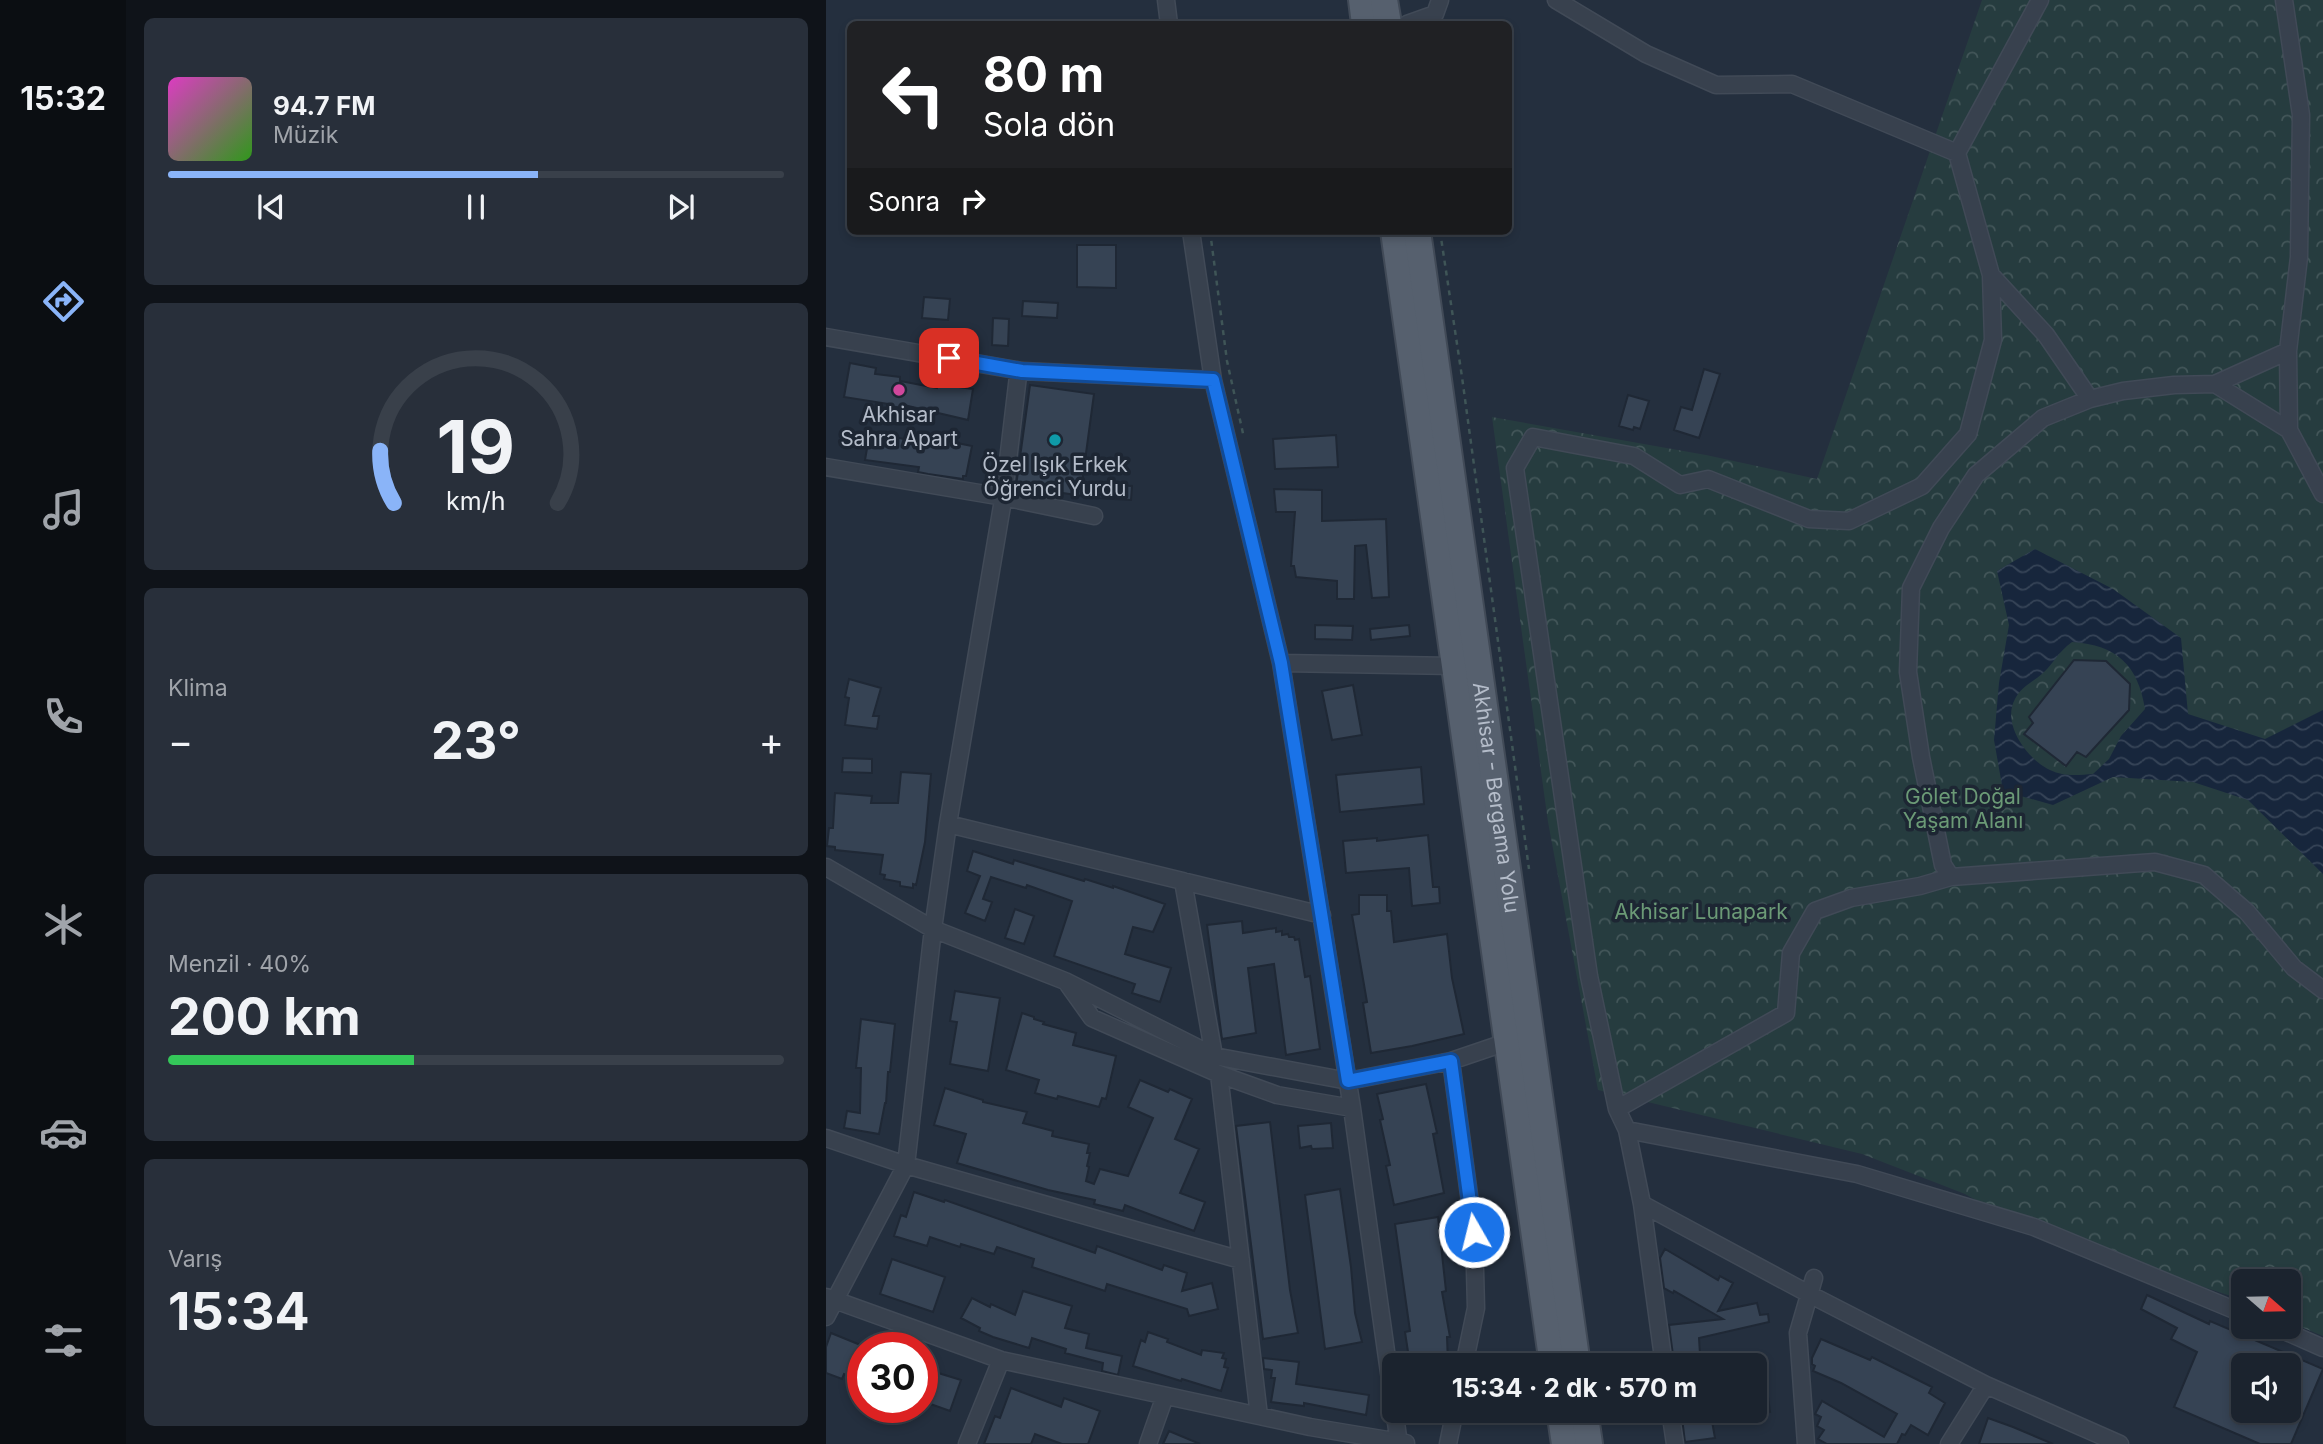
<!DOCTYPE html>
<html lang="tr">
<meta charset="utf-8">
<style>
body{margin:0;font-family:Inter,sans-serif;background:#282f3a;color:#f1f3f6;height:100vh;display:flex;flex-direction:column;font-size:26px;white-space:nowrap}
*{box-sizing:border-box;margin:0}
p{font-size:23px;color:#a0a4aa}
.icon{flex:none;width:38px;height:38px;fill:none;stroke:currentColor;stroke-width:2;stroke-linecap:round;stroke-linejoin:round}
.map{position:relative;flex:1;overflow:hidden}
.panel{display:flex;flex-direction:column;gap:18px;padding:18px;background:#0f1319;width:700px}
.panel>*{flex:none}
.top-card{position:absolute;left:21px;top:21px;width:665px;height:214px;border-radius:10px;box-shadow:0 4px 10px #0003,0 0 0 2px #39404a;background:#202124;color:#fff;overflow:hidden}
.needle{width:46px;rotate:110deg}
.fabs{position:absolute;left:1405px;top:1269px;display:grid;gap:14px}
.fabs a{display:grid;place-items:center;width:70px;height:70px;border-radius:10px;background:#1b232e;box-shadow:0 4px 10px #0003,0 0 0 2px #39404a;font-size:35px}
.speed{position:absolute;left:21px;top:1332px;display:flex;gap:14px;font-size:35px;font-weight:700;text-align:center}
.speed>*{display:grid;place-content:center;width:91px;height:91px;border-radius:50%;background:#1b232e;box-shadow:0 4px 10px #0003,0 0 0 2px #39404a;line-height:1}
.speed .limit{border:10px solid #d22;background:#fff;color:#111}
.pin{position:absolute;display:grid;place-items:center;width:60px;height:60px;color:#fff;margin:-30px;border-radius:14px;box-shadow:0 4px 10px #0006}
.me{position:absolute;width:77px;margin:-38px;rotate:352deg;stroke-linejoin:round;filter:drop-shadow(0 0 5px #0008)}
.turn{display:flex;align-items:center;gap:24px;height:147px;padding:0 21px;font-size:32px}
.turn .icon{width:91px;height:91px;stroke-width:2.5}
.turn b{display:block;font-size:49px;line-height:60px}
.then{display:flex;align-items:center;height:66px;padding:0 21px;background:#0003;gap:14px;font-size:26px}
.big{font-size:52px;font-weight:700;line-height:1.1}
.panel .card{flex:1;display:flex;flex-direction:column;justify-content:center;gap:10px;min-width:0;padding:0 24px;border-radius:10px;background:#282f3a}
.panel .dial{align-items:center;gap:0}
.dial svg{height:182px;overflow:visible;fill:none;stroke:#39404a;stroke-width:7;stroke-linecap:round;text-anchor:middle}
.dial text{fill:#f1f3f6;stroke:none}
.song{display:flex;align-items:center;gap:21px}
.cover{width:84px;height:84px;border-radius:10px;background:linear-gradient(135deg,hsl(310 70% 55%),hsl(110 70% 35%))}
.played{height:7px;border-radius:4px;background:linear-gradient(90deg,#8ab4f8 60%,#39404a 60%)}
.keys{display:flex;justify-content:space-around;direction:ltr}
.heat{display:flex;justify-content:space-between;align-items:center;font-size:38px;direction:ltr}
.charge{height:10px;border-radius:5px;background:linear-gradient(90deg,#34c759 40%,#39404a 0)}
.trip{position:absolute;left:556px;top:1353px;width:385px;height:70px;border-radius:10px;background:#1b232e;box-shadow:0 4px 10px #0003,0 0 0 2px #39404a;font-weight:700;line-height:70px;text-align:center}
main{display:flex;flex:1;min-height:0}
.menu{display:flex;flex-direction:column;width:126px;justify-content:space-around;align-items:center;background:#0b0e12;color:#a0a4aa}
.menu .icon{width:49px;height:49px}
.menu .current{color:#8ab4f8}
.menu b{font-size:32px;color:#f1f3f6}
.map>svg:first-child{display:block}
.park{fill:url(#park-crowns)}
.water{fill:url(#water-waves);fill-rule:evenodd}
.building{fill:#364354;stroke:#1f2835;stroke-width:2;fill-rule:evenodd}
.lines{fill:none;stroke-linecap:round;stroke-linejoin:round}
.street-casing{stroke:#414a57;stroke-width:19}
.primary-casing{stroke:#414a57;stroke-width:30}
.path{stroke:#3f5557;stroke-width:2.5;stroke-dasharray:5 5;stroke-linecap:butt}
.street{stroke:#38414e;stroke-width:16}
.primary{stroke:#56606e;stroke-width:26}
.route-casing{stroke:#114b97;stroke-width:18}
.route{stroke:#1a73e8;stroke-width:12}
.hotel-dot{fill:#d1479c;stroke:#1d2633;stroke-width:2.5}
.culture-dot{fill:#0f9aa8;stroke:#1d2633;stroke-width:2.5}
.labels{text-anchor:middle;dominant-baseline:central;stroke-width:7;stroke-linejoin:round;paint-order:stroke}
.poi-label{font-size:21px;fill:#b4bcc9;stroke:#1d2633}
.park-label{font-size:21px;fill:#6b9a76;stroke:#1d2633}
.street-label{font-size:21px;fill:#b4bcc9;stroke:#1d2633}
</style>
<main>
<nav class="menu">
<b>15:32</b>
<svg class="icon current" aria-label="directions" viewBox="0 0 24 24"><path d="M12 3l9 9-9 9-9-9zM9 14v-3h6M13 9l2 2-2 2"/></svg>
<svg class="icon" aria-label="music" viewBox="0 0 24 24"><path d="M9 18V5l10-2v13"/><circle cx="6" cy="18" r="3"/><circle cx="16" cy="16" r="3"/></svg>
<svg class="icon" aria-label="phone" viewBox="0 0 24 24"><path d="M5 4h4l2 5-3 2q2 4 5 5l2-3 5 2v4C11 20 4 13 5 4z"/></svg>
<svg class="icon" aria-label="climate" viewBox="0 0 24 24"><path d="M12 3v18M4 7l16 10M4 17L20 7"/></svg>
<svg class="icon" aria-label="car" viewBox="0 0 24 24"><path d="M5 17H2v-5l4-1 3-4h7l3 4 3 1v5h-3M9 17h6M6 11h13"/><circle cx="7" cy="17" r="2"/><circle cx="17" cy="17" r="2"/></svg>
<svg class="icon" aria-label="filters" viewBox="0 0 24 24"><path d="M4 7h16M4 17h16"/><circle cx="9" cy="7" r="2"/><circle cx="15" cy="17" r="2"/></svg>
</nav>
<section class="panel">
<div class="card">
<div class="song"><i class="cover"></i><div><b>94.7 FM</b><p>Müzik</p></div></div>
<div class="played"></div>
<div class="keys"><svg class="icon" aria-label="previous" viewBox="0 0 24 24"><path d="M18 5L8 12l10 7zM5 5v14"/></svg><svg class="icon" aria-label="pause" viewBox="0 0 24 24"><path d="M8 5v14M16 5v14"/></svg><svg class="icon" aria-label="next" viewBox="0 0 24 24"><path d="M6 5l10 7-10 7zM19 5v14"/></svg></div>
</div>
<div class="card dial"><svg viewBox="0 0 100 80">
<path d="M14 69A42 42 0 1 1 86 69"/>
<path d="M14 69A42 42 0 0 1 8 46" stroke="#8ab4f8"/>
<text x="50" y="56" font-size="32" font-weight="700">19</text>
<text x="50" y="72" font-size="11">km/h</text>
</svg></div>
<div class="card"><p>Klima</p>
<div class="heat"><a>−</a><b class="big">23°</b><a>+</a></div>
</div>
<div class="card"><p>Menzil · 40%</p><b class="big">200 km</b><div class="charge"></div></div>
<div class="card"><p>Varış</p><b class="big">15:34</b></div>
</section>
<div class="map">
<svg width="1497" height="1444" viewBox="0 0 1497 1444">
<defs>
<pattern id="park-crowns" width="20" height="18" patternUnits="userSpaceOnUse" patternTransform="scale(1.75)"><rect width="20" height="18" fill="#263c3f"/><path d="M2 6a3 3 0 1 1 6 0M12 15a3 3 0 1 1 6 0" fill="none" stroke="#435659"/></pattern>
<pattern id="water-waves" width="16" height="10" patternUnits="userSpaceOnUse" patternTransform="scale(1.75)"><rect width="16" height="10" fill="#17263c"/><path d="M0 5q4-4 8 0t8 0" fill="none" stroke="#364457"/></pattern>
</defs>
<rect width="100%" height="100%" fill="#242f3e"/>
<!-- park -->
<path class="park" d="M1156 0H1497V1336L1463 1322V1281H1418L1417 1300 1344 1276 1315 1262 1164 1208 1139 1194 1036 1154 772 1090 722 822 666 417 880 455 991 479Z"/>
<!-- water -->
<path class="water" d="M1209 549 1287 589 1355 638 1362 714 1439 739 1497 710V874L1422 800 1367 782 1287 777 1227 805 1177 791 1168 740 1173 683 1183 625 1171 571ZM1246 642C1291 645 1312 665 1319 709L1295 736 1283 759 1267 774C1253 775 1238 777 1224 770 1202 760 1175 724 1189 699 1195 687 1207 682 1217 673 1229 662 1231 653 1246 642Z"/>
<!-- building -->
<path class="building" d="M251 245H290V288L251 287Z
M98 297 124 299 122 320 96 318Z
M197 301 232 303 231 318 196 316Z
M167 318 183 319 182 346 166 345Z
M24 363 50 368 49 374 74 377V381L111 388 112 384 147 389 142 420 78 405V408L63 406V404L18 397Z
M878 369 894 374 873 438 848 430 855 407 866 410Z
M204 385 268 394 256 483 306 486 305 500 270 498 190 486Z
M802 395 823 401 814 429 808 427 807 430 793 426Z
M44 431 86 441 121 445V441L146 446 140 476H137V479L102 474 92 472 93 467 39 460Z
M510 435 512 467 449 469 447 439Z
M448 489 496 490V521L560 519 563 597 546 598 540 545 529 546 528 599H511V581L470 577 468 566H465L469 512H450Z
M489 625 527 626 526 640 489 639Z
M583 625 584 636 545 640 544 629Z
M1248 660 1280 661 1304 684 1303 710 1260 757 1251 752 1240 766 1198 734 1207 723 1203 717Z
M23 679 55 688 47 716H53L51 729 19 725 23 698 19 697Z
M527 685 536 735 506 740 496 691Z
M17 758 46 759V773L16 772Z
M595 767 598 804 514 812 510 775Z
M75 772 105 774 99 842 90 885 87 884V888L74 886V882L58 879 59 875 54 874 57 855 9 850V847L1 846 3 828H7L9 793 46 796 45 803H72Z
M602 835 607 887H613L614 903 586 906 583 868 520 873 517 841 551 838V841Z
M147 851 187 864 188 860 258 881 259 879 287 888V886L339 904 327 932 307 927 299 954 345 968 334 1002 306 993 309 984 228 956 246 901 201 885 200 888 165 877 157 899 166 902 159 921 139 913 154 876 141 871Z
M533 895H561V911H565L568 942 621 934 626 978 638 1034 586 1046 545 1053 537 1003 541 1002 526 915 533 914Z
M189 909 208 916 198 944 179 938Z
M416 921 417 933 450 928V932L456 931V935L462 934 463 937H468L469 940 473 939 479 977 484 976 494 1049 460 1055 448 964 422 968 430 1033 396 1039 381 925Z
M129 991 174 998 162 1071 124 1064 131 1022 124 1021Z
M196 1013 208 1017V1019L218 1022 217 1024 250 1033 247 1045 290 1056 280 1099 276 1098 273 1107 232 1096 231 1099 209 1093 213 1080 180 1070Z
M35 1019 69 1024 64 1072H62L60 1103H59L53 1134 18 1128 21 1111 34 1113 35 1068H30Z
M314 1080 342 1092 344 1089 366 1099 349 1139 373 1149 354 1193 379 1202 368 1231 299 1205 297 1211 268 1204 269 1200 222 1190 131 1163 140 1134 108 1125 119 1088 157 1100V1102L201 1112 197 1123 227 1131 226 1136 263 1144 261 1153H264L261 1166 263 1167 260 1181 268 1184 274 1169 302 1176 327 1118 302 1107Z
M600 1084 611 1133 607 1134 618 1193 568 1205 560 1166 564 1165 554 1120 557 1119 551 1094Z
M444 1122 464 1290 472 1333 437 1339 410 1126Z
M505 1123 507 1148 486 1149 485 1146 474 1148 472 1126Z
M514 1189 525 1267 529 1313 536 1342 499 1349 479 1195Z
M88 1192 118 1202 119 1200 269 1253 271 1246 336 1270 338 1265 361 1273 356 1291 386 1283 392 1309 363 1316 361 1309 281 1284 279 1291 206 1267 208 1259 171 1247 168 1254 135 1244 134 1247 104 1237 101 1246 68 1236 75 1215 80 1217Z
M612 1217 620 1291 616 1292 624 1337H621L622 1363 620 1365H584L579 1332 584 1331 569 1224Z
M839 1249 892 1280 894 1276 907 1283 892 1311 931 1303 934 1315 942 1314 943 1322 873 1338 874 1354H871L872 1360 848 1363 843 1325 897 1319 848 1291 847 1293 838 1288 834 1258Z
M66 1259 119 1277 107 1312 54 1294Z
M197 1291 246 1306 239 1328 263 1334 260 1348 296 1356 292 1375 276 1371 277 1363 239 1353 240 1349 206 1338 203 1348 167 1337 153 1331 154 1328 135 1318 146 1298 164 1307 165 1304 189 1315Z
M1321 1295 1383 1324 1384 1321 1497 1369 1465 1444H1434L1348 1407 1371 1352 1345 1339 1351 1328 1315 1309ZM1418 1365H1463V1410H1418Z
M322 1332 342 1339 341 1342 375 1355 376 1350 398 1353 396 1358 400 1359 398 1367 402 1368 395 1391 356 1379 355 1381 307 1366 315 1340 319 1342Z
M5 1333 37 1346V1381L18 1374 16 1379 0 1373V1347Z
M995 1339 1044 1360 1046 1357 1106 1387 1103 1393 1119 1403 1102 1435 1085 1425 1079 1435 1076 1434 1071 1444H1001L992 1439 998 1430 991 1426 995 1417 989 1414 996 1401 1058 1437 1071 1414 1015 1383 987 1371 989 1366 986 1364V1358Z
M437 1358 473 1362 470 1384 543 1395 540 1415 478 1403V1406L445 1402 449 1378H445L446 1370 438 1369Z
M929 1360H937L944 1412 929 1414Z
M96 1368 135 1380 124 1411 96 1401Z
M185 1388 235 1407 238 1398 274 1411 262 1444H236L209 1434 205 1444H158L169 1416 174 1418Z
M855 1410H884L889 1438 859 1442Z
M1162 1418 1187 1427 1227 1444H1153Z
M343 1431 374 1444H337Z"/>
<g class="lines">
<defs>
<path id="street" d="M340 0 343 24
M730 0 820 54 890 85 966 84 1131 153
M1458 0 1475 115 1473 257 1462 351 1463 430 1497 494
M581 24 609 14 614 0
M365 231 387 380 455 663 526 1108 573 1444
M1165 275 1220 335 1264 399
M0 337 196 371 387 380
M1389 384 1462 351
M0 467 177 497 268 516
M455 663 629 666
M122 824 496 915
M0 867 107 929 239 981 388 1056 522 1081 625 1061 681 1042
M1125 877 1117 865 1095 757 1082 672 1085 588 1115 528 1150 475 1217 418 1264 399 1297 391 1348 385 1389 384 1463 430
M357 881 388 1056
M241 983 266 1018 393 1074 451 1095 526 1108
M625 1061 648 1232 650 1308 638 1365
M393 1074 433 1416
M791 1109 763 976 689 468 707 437 808 456 854 485 882 479 983 519 1023 521 1096 486 1142 434 1167 340 1165 275 1131 153 1214 0
M801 1130 1031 1174 1208 1227 1418 1314
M0 1138 80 1165 415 1260
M816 1204 983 1294 1160 1385 1294 1444
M0 1297 175 1360 484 1427 580 1443
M0 1317 80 1165 107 929 122 824 178 494 192 376 196 371
M1447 1326 1497 1348
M838 1365 816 1204 801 1130 791 1109 960 1013 965 953 989 911 1025 898 1094 886 1125 877 1329 862 1378 875 1421 912 1468 968 1497 990
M844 1410 849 1444
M141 1444 175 1360
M322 1444 339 1396
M622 1444 629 1410
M980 1444 972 1333 988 1278
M1123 1444 1160 1385"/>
<g id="primary">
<path d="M536 0 539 24"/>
<path d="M558 0 562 24"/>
<path d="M568 231 727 1365"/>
<path id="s1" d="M591 231 751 1365"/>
<path d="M734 1410 739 1444"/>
<path d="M758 1410 763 1444"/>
</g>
</defs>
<!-- street casing -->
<use href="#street" class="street-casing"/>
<!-- primary casing -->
<use href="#primary" class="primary-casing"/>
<!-- path -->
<path class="path" d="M384 231 401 361 418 438
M614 231 636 377 703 869"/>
<!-- street -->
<use href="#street" class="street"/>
<!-- primary -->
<use href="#primary" class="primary"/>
</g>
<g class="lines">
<defs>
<path id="route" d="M123 358 196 371 387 380 455 663 522 1081 625 1061 648 1232"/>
</defs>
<!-- route casing -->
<use href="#route" class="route-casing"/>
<!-- route -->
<use href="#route" class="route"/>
</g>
<!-- markers -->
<circle class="hotel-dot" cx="73" cy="390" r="7"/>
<circle class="culture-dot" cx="229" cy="440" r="7"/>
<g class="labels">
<!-- poi labels -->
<g class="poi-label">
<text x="73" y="414">Akhisar<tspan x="73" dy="24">Sahra Apart</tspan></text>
<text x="229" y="464">Özel Işık Erkek<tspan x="229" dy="24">Öğrenci Yurdu</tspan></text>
</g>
<!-- park labels -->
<g class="park-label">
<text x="1137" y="796">Gölet Doğal<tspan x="1137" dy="24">Yaşam Alanı</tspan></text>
<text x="875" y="911">Akhisar Lunapark</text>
</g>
<!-- street labels -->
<g class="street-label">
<text stroke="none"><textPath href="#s1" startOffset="572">Akhisar - Bergama Yolu</textPath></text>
</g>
</g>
</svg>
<div class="fabs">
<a><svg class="needle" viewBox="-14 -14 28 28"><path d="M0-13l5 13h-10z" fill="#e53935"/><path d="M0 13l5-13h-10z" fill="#a0a4aa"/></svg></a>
<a><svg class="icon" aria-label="sound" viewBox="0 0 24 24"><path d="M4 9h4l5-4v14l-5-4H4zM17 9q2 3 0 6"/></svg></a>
</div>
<div class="speed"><div class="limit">30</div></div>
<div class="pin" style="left:123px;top:358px;background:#d93025"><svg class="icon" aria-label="arrive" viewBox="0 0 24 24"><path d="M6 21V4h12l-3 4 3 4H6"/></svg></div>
<svg class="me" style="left:648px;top:1232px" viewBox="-20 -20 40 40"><circle r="17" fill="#1a73e8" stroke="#fff" stroke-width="3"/><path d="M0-11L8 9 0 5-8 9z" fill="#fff"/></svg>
<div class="trip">15:34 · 2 dk · 570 m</div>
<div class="top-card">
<div class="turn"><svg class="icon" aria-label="left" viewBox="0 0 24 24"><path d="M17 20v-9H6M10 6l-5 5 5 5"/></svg><div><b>80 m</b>Sola dön</div></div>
<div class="then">Sonra<svg class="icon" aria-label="right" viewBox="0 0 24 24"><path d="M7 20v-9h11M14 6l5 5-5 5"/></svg></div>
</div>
</div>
</main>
